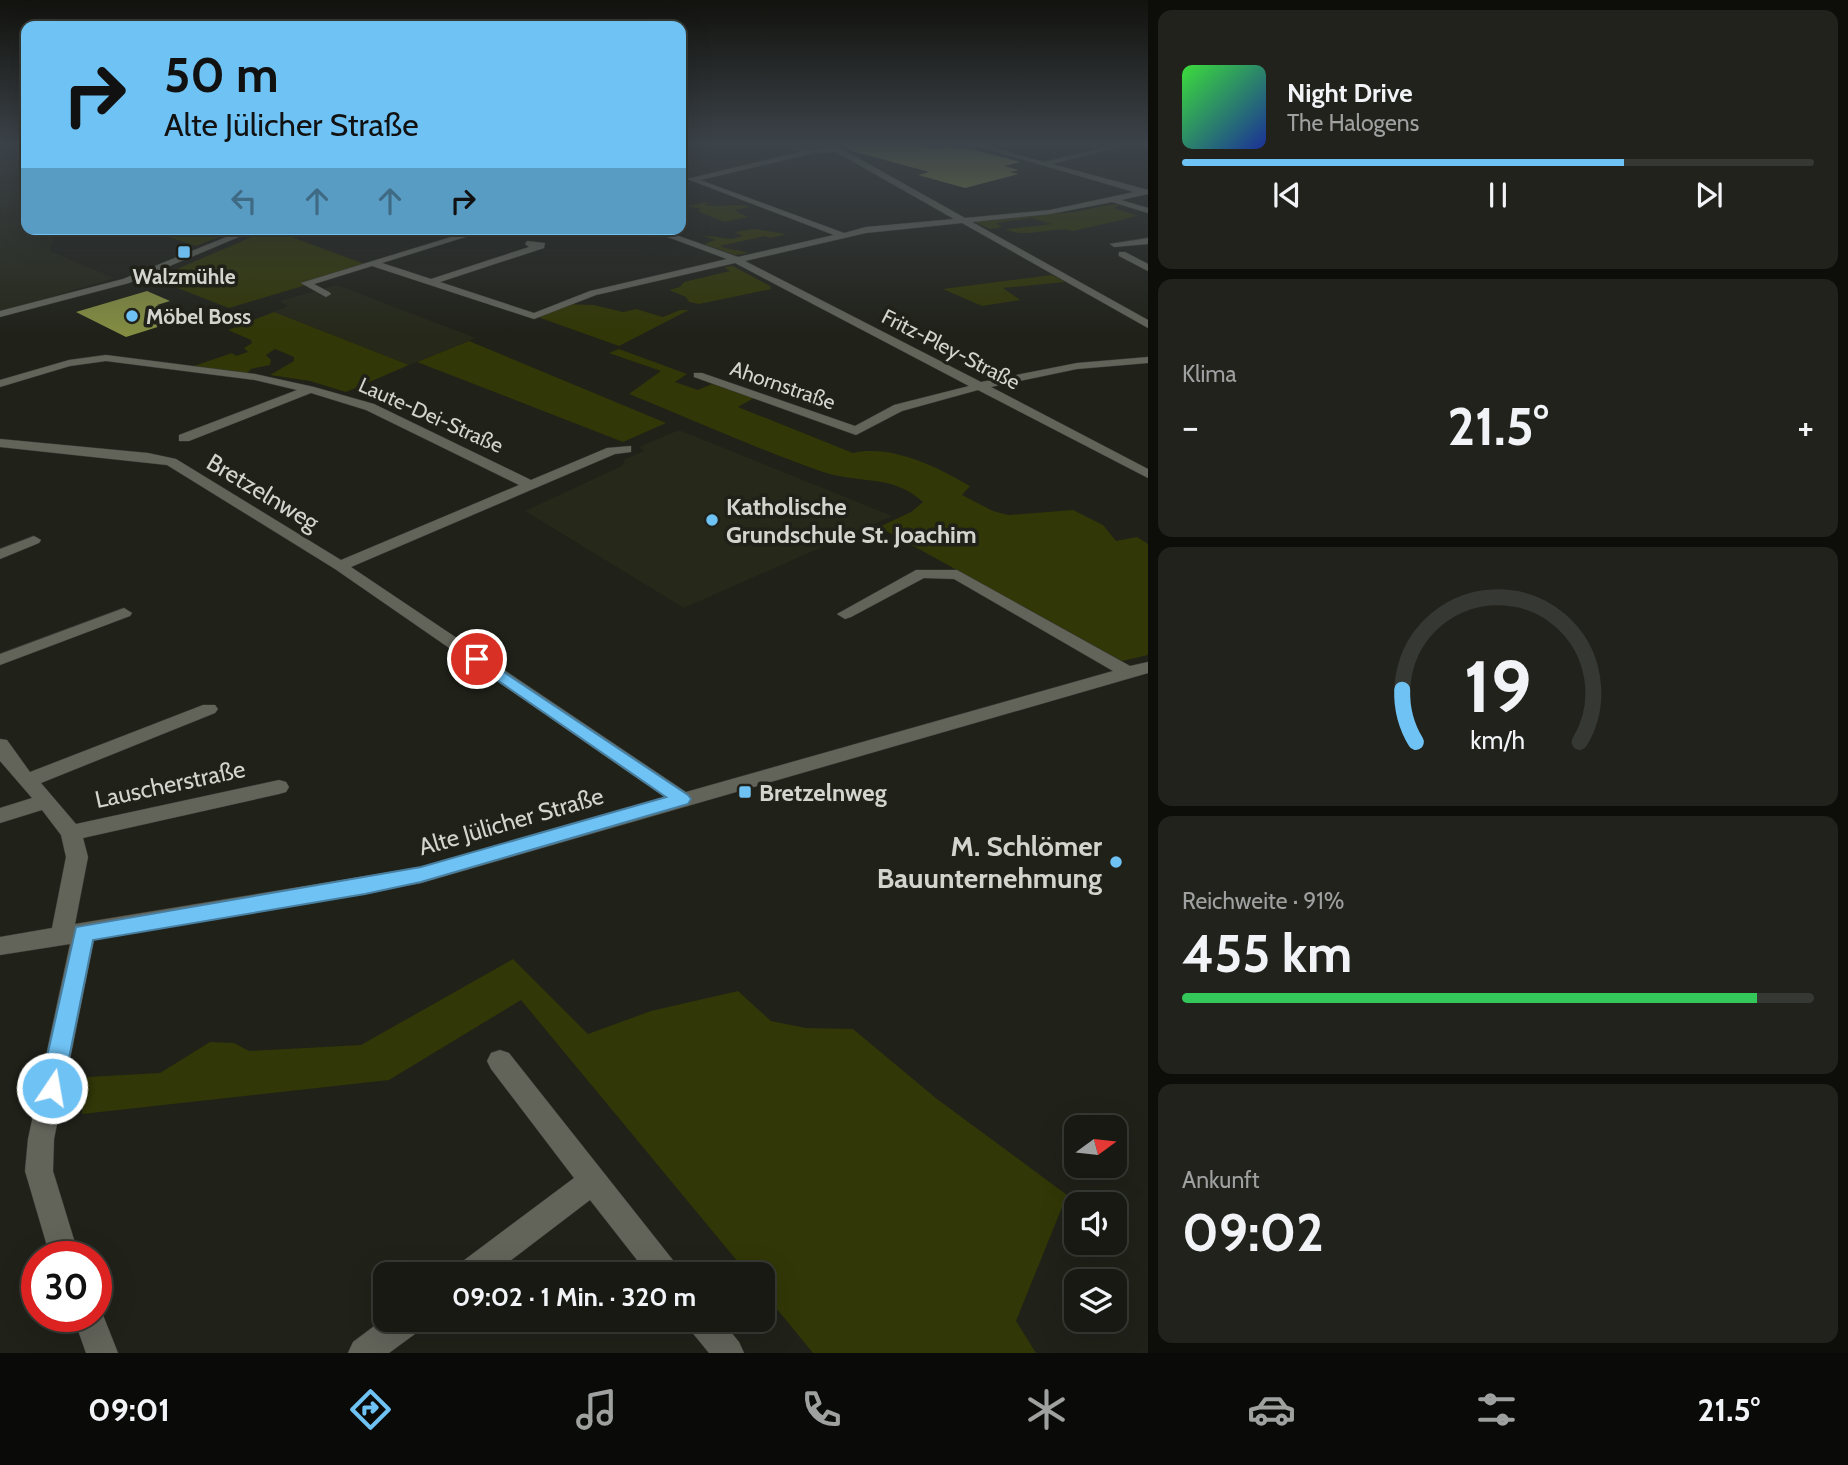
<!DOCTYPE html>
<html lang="de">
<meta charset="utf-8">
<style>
body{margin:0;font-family:Cabin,sans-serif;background:#21221c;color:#f1f3f6;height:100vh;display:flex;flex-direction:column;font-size:26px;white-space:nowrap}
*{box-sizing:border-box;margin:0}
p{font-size:23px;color:#9fa0a0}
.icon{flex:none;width:38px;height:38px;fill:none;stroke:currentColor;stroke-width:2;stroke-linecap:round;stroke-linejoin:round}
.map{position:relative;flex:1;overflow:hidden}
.sheet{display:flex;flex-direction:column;gap:10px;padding:10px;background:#0d0e0a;width:700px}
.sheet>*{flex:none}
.hud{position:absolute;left:21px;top:21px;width:665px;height:214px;border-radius:14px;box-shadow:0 7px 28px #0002,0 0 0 2px #363833;background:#6fc2f4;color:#111;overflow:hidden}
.needle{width:46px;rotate:75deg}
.buttons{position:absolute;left:1064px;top:1115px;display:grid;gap:14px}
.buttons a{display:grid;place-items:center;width:63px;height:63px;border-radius:14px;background:#181913;box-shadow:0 7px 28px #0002,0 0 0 2px #363833;font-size:35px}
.speed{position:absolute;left:21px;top:1241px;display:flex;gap:14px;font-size:35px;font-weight:700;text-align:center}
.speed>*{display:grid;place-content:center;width:91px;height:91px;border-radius:50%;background:#181913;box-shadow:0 7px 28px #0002,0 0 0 2px #363833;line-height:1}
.speed .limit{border:10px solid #d22;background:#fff;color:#111}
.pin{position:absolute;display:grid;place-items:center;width:60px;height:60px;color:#fff;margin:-30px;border:4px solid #fff;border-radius:50%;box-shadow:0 2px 7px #0007}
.me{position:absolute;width:77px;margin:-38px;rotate:12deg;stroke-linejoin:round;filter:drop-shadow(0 0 5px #0008)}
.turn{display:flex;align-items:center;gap:24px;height:147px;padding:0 28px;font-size:32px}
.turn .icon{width:91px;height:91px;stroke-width:2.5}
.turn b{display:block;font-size:49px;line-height:60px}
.lanes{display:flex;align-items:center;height:66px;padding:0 28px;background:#0003;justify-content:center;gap:35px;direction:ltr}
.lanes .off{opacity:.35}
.big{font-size:52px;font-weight:800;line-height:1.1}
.sheet .widget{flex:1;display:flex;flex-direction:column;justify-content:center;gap:10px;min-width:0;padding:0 24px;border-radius:14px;background:#21221c}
.sheet .dial{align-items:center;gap:0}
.dial svg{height:182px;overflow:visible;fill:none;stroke:#363833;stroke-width:7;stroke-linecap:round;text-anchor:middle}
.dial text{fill:#f1f3f6;stroke:none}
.song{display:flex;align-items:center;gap:21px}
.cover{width:84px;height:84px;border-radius:10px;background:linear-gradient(135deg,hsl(120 70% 55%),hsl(230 70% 35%))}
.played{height:7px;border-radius:4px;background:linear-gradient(90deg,#6fc2f4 70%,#363833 70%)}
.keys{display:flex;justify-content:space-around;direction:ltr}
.heat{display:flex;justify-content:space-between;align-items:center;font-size:38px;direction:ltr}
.charge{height:10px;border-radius:5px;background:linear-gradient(90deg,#34c759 91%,#363833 0)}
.trip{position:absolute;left:373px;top:1262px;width:402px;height:70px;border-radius:14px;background:#181913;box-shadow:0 7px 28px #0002,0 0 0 2px #363833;font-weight:800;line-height:70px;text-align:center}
.tab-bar{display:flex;height:112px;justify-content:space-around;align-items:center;background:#0a0a08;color:#9fa0a0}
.tab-bar .icon{width:49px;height:49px}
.tab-bar .active{color:#6fc2f4}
.tab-bar b{font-size:32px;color:#f1f3f6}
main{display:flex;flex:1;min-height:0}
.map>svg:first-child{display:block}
.built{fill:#26281a}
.green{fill:#323707}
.building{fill:#848d42}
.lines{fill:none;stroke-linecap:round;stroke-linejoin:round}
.street-casing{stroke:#3a3b35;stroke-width:1}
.secondary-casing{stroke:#3a3b35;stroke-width:1}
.street{fill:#62645a;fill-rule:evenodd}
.secondary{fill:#62645a;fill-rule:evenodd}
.route{fill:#6fc2f4;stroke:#487e9f;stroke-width:2}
.poi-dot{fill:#6fc2f4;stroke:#202119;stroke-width:2.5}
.labels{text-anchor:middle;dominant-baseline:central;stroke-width:7;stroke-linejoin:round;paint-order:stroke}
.far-poi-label{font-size:21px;font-weight:bold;fill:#d3d4ce;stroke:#202119}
.far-street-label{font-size:21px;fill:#d3d4ce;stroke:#202119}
.street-label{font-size:24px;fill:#d3d4ce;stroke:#202119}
.poi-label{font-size:24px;font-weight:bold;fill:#d3d4ce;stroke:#202119;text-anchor:start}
.near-poi-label{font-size:28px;font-weight:bold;fill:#d3d4ce;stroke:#202119;text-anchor:end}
</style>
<main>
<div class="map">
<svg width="1148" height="1353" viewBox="0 0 1148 1353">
<rect width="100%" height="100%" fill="#202119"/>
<!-- built -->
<path class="built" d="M0 145 26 146V229H57L50 251 114 278 0 312Z
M337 285 476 338 409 365 274 312 288 306 279 301Z
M679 430 892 516 684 608 525 511 622 466 625 459 644 451 639 447Z"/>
<!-- green -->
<path class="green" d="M707 202 710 203 705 205C721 208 734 203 750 207L734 210 748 217 724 222 697 211 701 209 687 206Z
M1114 204 1120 205 1114 208 1138 216 1073 231C1053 225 1027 240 1006 229L1052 224 1031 218 996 223 1003 227 990 229 975 222 1074 212Z
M154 229H240L196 246 159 234Z
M270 229 370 266 229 308 154 279Z
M754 229 787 234 771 238 765 236 720 246C730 251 739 249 748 253L735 255 704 244 716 240 701 235 732 239 743 236 735 232Z
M733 266 770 286 771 289 699 304 689 302 686 297 669 290 680 287 684 282 730 271 724 267Z
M1052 275 1065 282 1003 288 1020 300 982 306 943 289Z
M562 304 594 305 623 312 636 309 663 317 680 310H689L619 346 535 316Z
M274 312 409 365 346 392 310 381 270 375 294 361V357L275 349 266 355 271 360 270 365 251 369 247 373 194 366 232 353 236 356 248 352 244 348 252 343 251 340 228 330Z
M469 341 666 423 623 442 417 362Z
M619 349 687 374 675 382 698 390 712 384 754 398 738 407 853 453C892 444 937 467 970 486L962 495 993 511 1008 515 1073 510 1103 525 1116 541 1137 537 1148 544V655L1122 661 879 527 911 512 923 502C893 474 859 484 823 472 757 449 693 420 629 394L661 371 609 353Z
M513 959 588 1034 651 1011 738 991 771 1021 806 1028 853 1029 937 1099 1067 1195 1016 1321 1036 1353H813L763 1292V1274H748L521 1000 389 1080 82 1114 87 1077 160 1073 210 1042 234 1043 249 1051 361 1045Z"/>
<!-- building -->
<path class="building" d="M846 145H918L935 149 947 146 959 149 967 148 1021 162 1004 166 1019 170 1010 172 1019 174 965 188 918 175 929 172 852 151 846 148Z
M147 291 170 301 157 305 186 318 126 337 76 312Z"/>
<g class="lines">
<defs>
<path id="street" d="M774 145 811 150 831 148 828 145H835L965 218 1050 210 1134 192 973 145H983L1044 162 1115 145H1126L1052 164 1148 190V194L1121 200 1148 208V213L1112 202 1050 214 972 222 1148 320V328L962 223 866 233 745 261 981 382 1077 363 1148 357V363L1077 369 991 387 1148 469V478L978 390 902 411 856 435 694 377V373H702L855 426 894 405 969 386 735 263 596 295 534 319 372 266 314 284 329 292 331 294 326 297 301 283 477 229H491L382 263 431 279 529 247 525 244 527 241 545 243 544 248 440 282 534 313 590 291 727 259 646 229H659L738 257 834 235 687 179 804 151ZM836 152 954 219 866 227 844 233 700 180 815 153Z
M1148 238V244L1114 247 1110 244Z
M1119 252H1125L1148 264V271L1119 256Z
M106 355 255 374 314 387 374 404 531 480 607 448 631 446V452L615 454 351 567 686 792 1113 671 954 579 924 578 851 617 845 619 837 614 916 570H957L1130 666 1148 662V673L421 883 94 940 54 1139 53 1171 79 1256H50L25 1171 28 1139 70 944 0 955V937L52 928 66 857 61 835 42 810 0 823V808L32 798 0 761V739L7 740 30 772 203 705H215L218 709 215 713 41 783 76 824 279 780 286 782 289 787 286 792 279 794 83 838 88 857 75 924 421 867 666 798 335 569 167 465 0 447V439L148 453 176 459 341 560 519 485 366 410 311 393 189 441H179V435L297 390 255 380 106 361 70 366 0 387V380L69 360Z
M34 536 41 540 39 543 0 559V549Z
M124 608 132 613 130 616 0 665V654Z
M500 1050 509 1053 676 1264 681 1274H648L590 1200 493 1274H454L459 1264 574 1178 491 1069 487 1061 491 1053Z
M96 1304 99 1305 118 1353H86L73 1316H96Z
M385 1318 423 1320 419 1331 389 1353H348L353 1342Z
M687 1320H721L739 1342 744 1353H709L691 1331Z"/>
<path id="secondary" d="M246 229H258L129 283 0 317V311L123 279Z"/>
</defs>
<!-- street casing -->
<use href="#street" class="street-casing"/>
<!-- secondary casing -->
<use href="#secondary" class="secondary-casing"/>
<!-- street -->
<use href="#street" class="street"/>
<!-- secondary -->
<use href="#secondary" class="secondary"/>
</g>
<!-- sky -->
<linearGradient id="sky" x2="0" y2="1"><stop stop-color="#12120e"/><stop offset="0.43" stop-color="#3c4349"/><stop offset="1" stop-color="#3c4349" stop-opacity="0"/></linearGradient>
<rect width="1148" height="334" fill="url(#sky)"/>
<!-- route -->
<path class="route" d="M477 654 688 795 691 799 688 804 421 882 365 894 93 940 63 1088 60 1095 52 1098 44 1095 40 1088 76 927 421 867 666 797 471 662 469 659Z"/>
<!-- markers -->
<g class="poi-dot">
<rect x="177" y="245" width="14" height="14" rx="3.5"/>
<circle cx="132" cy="316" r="7"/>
<circle cx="712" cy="520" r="7"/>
<rect x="738" y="785" width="14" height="14" rx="3.5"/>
<circle cx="1116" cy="862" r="7"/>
</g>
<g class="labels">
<!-- far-poi labels -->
<g class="far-poi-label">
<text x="184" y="276">Walzmühle</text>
<text x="146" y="316" text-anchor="start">Möbel Boss</text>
</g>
<!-- far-street labels -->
<g class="far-street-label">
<text transform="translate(951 349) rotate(27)">Fritz-Pley-Straße</text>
<text transform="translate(783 385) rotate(19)">Ahornstraße</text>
<text transform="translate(431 415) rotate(24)">Laute-Dei-Straße</text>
</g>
<!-- street labels -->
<g class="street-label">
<text transform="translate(263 492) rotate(31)">Bretzelnweg</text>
<text transform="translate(170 784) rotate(-12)">Lauscherstraße</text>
<text transform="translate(511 821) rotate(-16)">Alte Jülicher Straße</text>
</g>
<!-- poi labels -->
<g class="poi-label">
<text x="726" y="506">Katholische<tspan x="726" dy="28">Grundschule St. Joachim</tspan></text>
<text x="759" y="792">Bretzelnweg</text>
</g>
<!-- near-poi labels -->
<g class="near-poi-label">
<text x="1102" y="846">M. Schlömer<tspan x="1102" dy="32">Bauunternehmung</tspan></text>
</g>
</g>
</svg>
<div class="buttons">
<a><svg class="needle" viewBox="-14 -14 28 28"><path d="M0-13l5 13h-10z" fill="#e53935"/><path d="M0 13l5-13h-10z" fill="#9fa0a0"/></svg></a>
<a><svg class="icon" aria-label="sound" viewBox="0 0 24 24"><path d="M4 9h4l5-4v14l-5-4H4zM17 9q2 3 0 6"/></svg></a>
<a><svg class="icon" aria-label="layers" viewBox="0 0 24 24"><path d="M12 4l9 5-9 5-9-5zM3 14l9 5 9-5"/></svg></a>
</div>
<div class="speed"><div class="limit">30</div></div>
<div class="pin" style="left:477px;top:659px;background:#d93025"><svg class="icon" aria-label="arrive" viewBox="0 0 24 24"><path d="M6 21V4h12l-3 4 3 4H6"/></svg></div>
<svg class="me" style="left:52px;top:1088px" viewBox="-20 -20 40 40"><circle r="17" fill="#6fc2f4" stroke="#fff" stroke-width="3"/><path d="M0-11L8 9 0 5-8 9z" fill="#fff"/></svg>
<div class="trip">09:02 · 1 Min. · 320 m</div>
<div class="hud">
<div class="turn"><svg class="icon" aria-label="right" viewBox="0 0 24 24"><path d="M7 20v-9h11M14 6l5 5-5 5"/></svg><div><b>50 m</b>Alte Jülicher Straße</div></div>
<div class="lanes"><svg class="icon off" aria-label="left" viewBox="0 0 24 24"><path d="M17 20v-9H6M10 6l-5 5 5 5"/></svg><svg class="icon off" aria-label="ahead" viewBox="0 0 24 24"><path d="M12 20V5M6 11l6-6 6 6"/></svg><svg class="icon off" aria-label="ahead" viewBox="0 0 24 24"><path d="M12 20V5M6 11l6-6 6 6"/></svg><svg class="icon" aria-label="right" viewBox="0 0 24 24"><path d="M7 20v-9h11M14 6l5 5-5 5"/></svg></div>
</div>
</div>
<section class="sheet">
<div class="widget">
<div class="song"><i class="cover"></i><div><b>Night Drive</b><p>The Halogens</p></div></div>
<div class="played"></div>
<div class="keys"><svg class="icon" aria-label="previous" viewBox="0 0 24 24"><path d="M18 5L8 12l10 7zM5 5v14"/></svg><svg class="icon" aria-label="pause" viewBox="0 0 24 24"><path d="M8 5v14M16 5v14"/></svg><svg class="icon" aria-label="next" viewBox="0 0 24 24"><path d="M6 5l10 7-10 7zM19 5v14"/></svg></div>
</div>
<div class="widget"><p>Klima</p>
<div class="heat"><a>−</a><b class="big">21.5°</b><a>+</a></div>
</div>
<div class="widget dial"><svg viewBox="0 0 100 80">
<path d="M14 69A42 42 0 1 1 86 69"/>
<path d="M14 69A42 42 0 0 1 8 46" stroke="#6fc2f4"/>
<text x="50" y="56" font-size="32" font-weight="700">19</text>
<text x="50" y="72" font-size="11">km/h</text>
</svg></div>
<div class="widget"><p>Reichweite · 91%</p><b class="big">455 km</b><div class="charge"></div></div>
<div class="widget"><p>Ankunft</p><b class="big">09:02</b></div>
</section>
</main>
<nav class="tab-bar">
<b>09:01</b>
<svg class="icon active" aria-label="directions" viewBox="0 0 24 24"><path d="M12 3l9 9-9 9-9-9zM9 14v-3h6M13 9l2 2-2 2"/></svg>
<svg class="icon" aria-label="music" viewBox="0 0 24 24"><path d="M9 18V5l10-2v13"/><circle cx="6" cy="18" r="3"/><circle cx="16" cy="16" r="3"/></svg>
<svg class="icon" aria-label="phone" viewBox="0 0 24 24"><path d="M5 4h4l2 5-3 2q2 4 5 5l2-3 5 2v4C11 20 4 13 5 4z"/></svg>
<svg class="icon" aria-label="climate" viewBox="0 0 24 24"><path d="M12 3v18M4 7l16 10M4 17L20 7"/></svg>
<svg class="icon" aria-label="car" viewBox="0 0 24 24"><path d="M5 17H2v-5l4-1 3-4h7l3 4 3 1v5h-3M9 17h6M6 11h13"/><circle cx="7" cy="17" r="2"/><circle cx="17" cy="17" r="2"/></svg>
<svg class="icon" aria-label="filters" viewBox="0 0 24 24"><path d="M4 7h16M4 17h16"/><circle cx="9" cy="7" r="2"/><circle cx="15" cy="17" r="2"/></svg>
<b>21.5°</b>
</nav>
